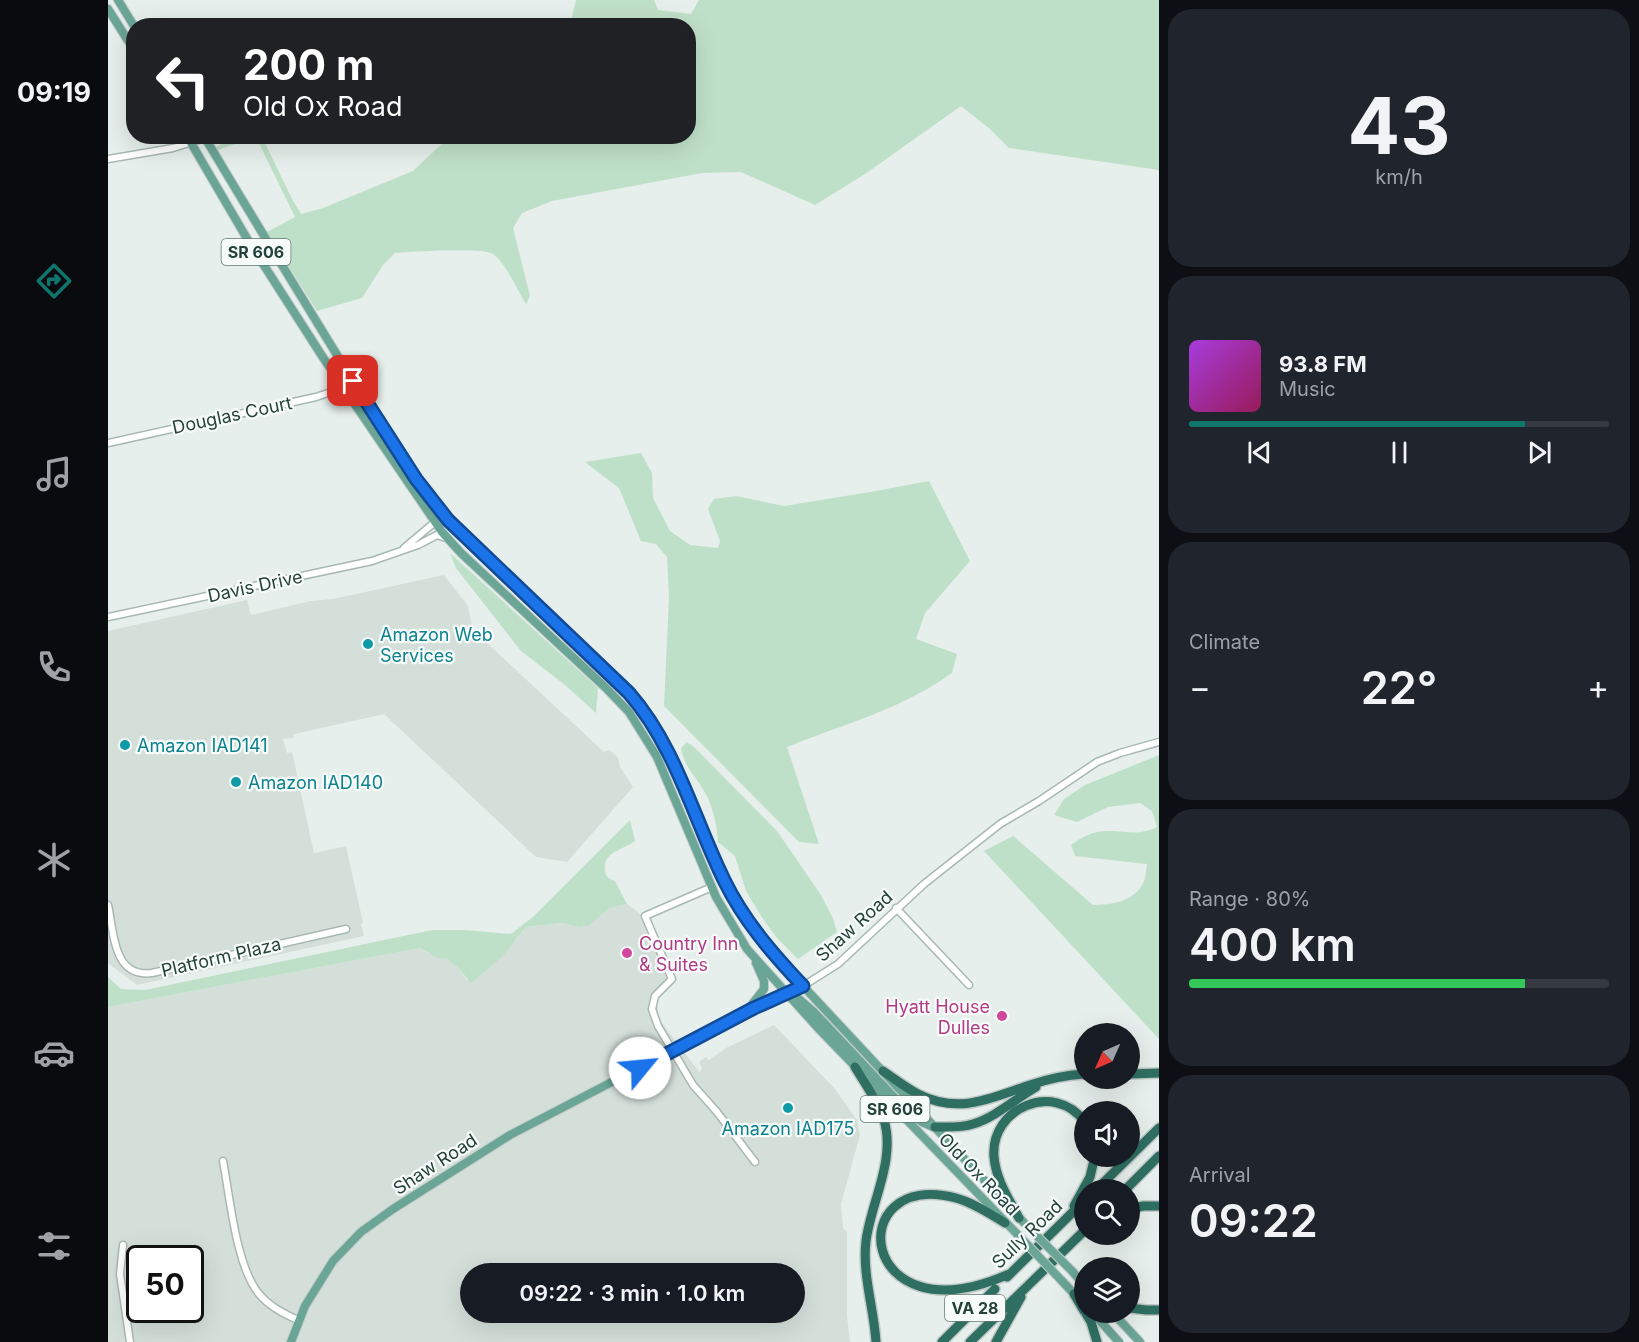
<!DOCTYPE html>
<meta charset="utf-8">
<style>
body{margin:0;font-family:Inter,sans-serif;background:#20242c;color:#f1f3f6;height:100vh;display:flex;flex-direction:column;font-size:22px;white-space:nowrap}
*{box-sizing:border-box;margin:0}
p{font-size:20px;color:#9ea1a6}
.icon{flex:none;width:33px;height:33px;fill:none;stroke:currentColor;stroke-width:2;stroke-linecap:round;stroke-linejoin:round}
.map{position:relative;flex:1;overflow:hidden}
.side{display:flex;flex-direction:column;gap:9px;padding:9px;background:#0d0f14;width:480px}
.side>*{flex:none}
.hud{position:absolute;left:18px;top:18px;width:570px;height:126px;border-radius:24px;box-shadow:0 6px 24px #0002;background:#202124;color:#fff;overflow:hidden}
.needle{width:39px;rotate:225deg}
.fabs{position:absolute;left:966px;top:1023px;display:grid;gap:12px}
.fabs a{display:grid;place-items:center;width:66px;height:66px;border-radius:50%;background:#171b24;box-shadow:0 6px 24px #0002;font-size:30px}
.speed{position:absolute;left:18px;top:1245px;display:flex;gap:12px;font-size:30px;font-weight:700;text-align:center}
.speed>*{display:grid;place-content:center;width:78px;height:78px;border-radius:50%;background:#171b24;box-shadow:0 6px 24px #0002;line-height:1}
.speed .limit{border:3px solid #111;border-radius:9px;background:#fff;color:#111}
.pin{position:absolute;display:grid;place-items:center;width:51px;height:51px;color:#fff;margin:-26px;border-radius:12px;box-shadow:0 3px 9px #0006}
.me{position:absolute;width:66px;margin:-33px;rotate:62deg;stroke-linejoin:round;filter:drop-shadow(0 0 4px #0008)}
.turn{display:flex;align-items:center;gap:21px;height:126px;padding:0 18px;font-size:27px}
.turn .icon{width:78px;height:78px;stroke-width:2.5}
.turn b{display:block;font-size:42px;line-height:51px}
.big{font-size:45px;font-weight:600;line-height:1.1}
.side .card{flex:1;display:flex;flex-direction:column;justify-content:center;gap:9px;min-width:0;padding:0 21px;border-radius:24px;background:#20242c}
.side .dial{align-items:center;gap:0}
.dial b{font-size:78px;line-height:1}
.song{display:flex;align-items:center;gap:18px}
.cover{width:72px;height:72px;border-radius:9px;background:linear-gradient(135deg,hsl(280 70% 55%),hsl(330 70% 35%))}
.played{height:6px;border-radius:3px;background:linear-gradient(90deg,#0f766e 80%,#363941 80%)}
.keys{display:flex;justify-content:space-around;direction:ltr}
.heat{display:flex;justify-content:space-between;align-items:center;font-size:33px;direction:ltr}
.charge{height:9px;border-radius:4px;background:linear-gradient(90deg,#34c759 80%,#363941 0)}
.trip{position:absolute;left:352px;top:1263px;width:345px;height:60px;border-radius:30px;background:#171b24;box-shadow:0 6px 24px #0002;font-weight:600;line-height:60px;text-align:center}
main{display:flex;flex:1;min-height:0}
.menu{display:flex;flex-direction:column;width:108px;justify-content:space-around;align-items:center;background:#090b0e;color:#9ea1a6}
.menu .icon{width:42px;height:42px}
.menu .on{color:#0f766e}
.menu b{font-size:27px;color:#f1f3f6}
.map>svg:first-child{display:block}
.built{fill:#d4dfda;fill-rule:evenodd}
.green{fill:#bfe0c8}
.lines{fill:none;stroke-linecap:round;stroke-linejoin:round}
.minor-casing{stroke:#a8b8b2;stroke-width:9}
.major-casing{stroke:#c2cac8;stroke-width:10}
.highway-casing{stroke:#c2cac8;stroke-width:12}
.minor{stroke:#fff;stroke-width:6}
.major{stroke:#6aa596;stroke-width:8}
.highway{stroke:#2f6f62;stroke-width:9}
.major-bridge-casing{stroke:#c2cac8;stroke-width:10;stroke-linecap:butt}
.major-bridge{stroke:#6aa596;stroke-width:8}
.route-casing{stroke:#114b97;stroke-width:15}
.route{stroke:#1a73e8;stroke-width:10}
.culture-dot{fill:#0f9aa8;stroke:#f7fbf9;stroke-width:2}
.hotel-dot{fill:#d1479c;stroke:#f7fbf9;stroke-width:2}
.labels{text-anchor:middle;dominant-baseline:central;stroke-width:4.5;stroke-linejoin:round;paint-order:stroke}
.shield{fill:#f7fbf9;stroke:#637a73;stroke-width:1.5}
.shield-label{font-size:16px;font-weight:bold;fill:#24423a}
.street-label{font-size:18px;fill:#24423a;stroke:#f7fbf9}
.culture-label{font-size:18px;fill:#0d838f;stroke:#f7fbf9;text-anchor:start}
.hotel-label{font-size:18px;fill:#b23c85;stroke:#f7fbf9;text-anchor:start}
</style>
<main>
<nav class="menu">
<b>09:19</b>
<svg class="icon on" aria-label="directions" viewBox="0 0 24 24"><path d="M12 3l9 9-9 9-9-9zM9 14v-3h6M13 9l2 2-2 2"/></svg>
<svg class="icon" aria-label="music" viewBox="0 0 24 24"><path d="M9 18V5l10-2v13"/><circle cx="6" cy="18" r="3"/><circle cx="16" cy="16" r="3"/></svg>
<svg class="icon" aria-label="phone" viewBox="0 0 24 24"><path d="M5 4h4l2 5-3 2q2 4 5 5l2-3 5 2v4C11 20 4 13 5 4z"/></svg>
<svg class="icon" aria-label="climate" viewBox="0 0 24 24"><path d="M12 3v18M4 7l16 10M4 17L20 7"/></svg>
<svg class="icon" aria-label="car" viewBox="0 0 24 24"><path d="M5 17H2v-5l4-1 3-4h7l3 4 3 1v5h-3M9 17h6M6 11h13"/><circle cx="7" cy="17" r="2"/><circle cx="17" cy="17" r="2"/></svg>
<svg class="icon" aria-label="filters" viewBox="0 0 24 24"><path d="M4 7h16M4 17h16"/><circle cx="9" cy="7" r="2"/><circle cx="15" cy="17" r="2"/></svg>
</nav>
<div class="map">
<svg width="1051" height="1342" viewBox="0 0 1051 1342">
<rect width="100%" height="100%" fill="#e6efeb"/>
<!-- built -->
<path class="built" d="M336 575 360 606 365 630 496 752 502 750 510 758 512 767 525 787 459 862 428 857 276 714 186 734 185 738 175 739 179 753 184 752 206 853 238 846 255 923 253 924 256 936 29 985 0 963V631L139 600 143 615 203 601 225 599Z
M519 904 531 913 562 983 553 992 549 1002 551 1019 592 1073 594 1068 591 1062 598 1057 601 1060 618 1048 666 1025 727 1089 749 1120 752 1135 733 1204 735 1228 739 1232V1316L742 1342H0V1007L312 948 320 953 338 958 350 968 359 980 408 940 418 927 454 923 470 927 502 908ZM32 1258H82V1310H32ZM363 1274H687V1312H363Z"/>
<!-- green -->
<path class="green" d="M468 0H546L550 10 583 14 591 0H1051V170L901 148 882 129 853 106 757 174 707 205 633 172 594 173 444 201 414 213 405 228 422 296 418 304C409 290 398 263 385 254 374 247 303 252 287 253L275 265 254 298 209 311 159 232 187 217 148 137H154L184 199 193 214 215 208 305 171 341 137 580 136V26L462 25Z
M126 137H147L110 150 108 147Z
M533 453 544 473 545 498 562 531 582 545 610 548 612 541 600 509 606 499 628 496 676 506 762 492 821 481 862 561 817 613 808 639 849 654 844 673C794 709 736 724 679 747L711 844 691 842 556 706 561 598 559 557 548 544 533 541 511 488 477 462Z
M342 553 490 688 488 713 457 685 413 651 348 568Z
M579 742 585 746 669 831 713 895 725 918 729 932 690 959 669 938 653 916 638 891 627 856 610 842C609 823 604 802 593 786 585 774 575 763 573 748Z
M1051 755V1039L876 851 905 836 985 905C1003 905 1026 902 1035 883 1038 878 1038 869 1039 864L967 856 963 845C973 838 984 831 998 831 1019 830 1028 837 1049 827L1044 811 1032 803 1000 807 969 822 946 815 956 799 977 785Z
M522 820 527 841C516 850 494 851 497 871 498 877 501 879 507 881L519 904 502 908 481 925 470 927 454 923 418 927 393 958 363 983 350 968 338 958H330L312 948 0 1007V977L13 989 37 990 324 930H357L403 934 426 916Z"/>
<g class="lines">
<defs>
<path id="minor" d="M0 159 65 148 97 138
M0 443 208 397 235 388 245 381
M296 548 327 522
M0 617 264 561 310 545 329 535 338 538
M604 887 537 916 564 979 547 996 544 1009 550 1026 585 1085 609 1112 647 1162
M0 905C6 933 5 978 44 973L238 929
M788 908 861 985
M695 986 730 964 816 884 892 824 931 801 989 762 1012 753 1051 742
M115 1161C122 1197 128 1268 152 1295 162 1307 176 1314 190 1320
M15 1245 12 1274 22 1342"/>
<path id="major" d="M10 0 26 26
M0 9 26 50
M79 136 141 242 216 359 334 532 353 553 498 688 521 712 549 757 608 897 639 949 710 1028 911 1236
M96 136C141 212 188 288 234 363 270 421 304 484 352 533L521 693C567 746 585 814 614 877 628 906 647 933 668 957L920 1227
M681 994 691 999 706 1012 802 1114 814 1122 825 1127
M642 1007 656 989V981L648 963
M964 1271 976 1285
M954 1281 969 1297
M984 1312 1011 1342
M1004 1312 1032 1342
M183 1342 197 1306 225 1261 253 1232 285 1209 402 1135 646 1008 695 986"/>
<path id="highway" d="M747 1067C757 1084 770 1101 776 1120 788 1160 763 1202 758 1241 754 1274 766 1309 768 1342
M775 1071C787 1079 798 1088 810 1094 852 1115 882 1098 922 1085 940 1079 958 1075 976 1074
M1022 1074 1051 1073
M827 1127C840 1127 853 1128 865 1124 888 1117 907 1099 928 1087
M988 1190 1051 1128
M1017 1190 1051 1156
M966 1206 982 1177 987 1156
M1022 1209 1035 1206H1051
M911 1218C901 1199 888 1180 886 1157 882 1108 946 1081 976 1121
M897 1223C882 1214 866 1203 848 1198 733 1168 749 1342 901 1274
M899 1277 976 1201
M966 1294 976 1311
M1022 1308 1038 1310H1051
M977 1312 983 1322 989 1342
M834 1342 887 1289
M862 1342 976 1231
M888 1342 913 1297"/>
</defs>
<!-- minor casing -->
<use href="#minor" class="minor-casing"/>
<!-- major casing -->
<use href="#major" class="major-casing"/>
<!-- highway casing -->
<use href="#highway" class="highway-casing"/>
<!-- minor -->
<use href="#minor" class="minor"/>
<!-- major -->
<use href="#major" class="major"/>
<!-- highway -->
<use href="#highway" class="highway"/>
<defs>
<path id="major-bridge" d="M920 1227 964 1271
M911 1236 954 1281"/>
</defs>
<!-- major-bridge casing -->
<use href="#major-bridge" class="major-bridge-casing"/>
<!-- major-bridge -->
<use href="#major-bridge" class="major-bridge"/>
</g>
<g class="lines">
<defs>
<path id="route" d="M245 381 308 479 340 520 521 693C568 747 585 817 616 880 636 921 664 953 695 986L646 1008 532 1068"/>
</defs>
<!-- route casing -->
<use href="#route" class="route-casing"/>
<!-- route -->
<use href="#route" class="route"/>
</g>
<!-- markers -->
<g class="culture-dot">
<circle cx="260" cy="644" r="6"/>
<circle cx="17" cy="745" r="6"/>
<circle cx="128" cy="782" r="6"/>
<circle cx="680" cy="1108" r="6"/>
</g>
<g class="hotel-dot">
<circle cx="519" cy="953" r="6"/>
<circle cx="894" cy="1016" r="6"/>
</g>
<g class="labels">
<!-- shield labels -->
<g class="shield">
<rect x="113.5" y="239" width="69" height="26" rx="4.5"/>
<rect x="752.5" y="1096" width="69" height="26" rx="4.5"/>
<rect x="837" y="1295" width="60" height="26" rx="4.5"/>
</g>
<g class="shield-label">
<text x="148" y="252">SR 606</text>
<text x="787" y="1109">SR 606</text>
<text x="867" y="1308">VA 28</text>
</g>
<!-- street labels -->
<g class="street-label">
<text transform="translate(124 415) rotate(-12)">Douglas Court</text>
<text transform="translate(147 586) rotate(-12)">Davis Drive</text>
<text transform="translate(746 926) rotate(-42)">Shaw Road</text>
<text transform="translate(113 957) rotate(-13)">Platform Plaza</text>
<text transform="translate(327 1164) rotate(-33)">Shaw Road</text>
<text transform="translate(871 1174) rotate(46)">Old Ox Road</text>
<text transform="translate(919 1234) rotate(-44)">Sully Road</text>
</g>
<!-- culture labels -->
<g class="culture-label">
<text x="272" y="634">Amazon Web<tspan x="272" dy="21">Services</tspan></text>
<text x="29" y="745">Amazon IAD141</text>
<text x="140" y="782">Amazon IAD140</text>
<text x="680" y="1128" text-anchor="middle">Amazon IAD175</text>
</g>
<!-- hotel labels -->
<g class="hotel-label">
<text x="531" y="943">Country Inn<tspan x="531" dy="21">&amp; Suites</tspan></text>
<text x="882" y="1006" text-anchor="end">Hyatt House<tspan x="882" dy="21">Dulles</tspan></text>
</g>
</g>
</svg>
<div class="fabs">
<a><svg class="needle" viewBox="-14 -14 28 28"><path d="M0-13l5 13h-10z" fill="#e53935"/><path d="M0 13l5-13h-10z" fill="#9ea1a6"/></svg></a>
<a><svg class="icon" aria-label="sound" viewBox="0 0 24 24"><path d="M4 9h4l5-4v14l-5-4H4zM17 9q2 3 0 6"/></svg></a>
<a><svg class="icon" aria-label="search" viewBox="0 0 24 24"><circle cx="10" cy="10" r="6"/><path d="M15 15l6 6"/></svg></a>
<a><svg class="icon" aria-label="layers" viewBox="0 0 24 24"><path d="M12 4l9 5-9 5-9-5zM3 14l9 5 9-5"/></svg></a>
</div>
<div class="speed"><div class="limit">50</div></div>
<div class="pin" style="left:245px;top:381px;background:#d93025"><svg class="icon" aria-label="arrive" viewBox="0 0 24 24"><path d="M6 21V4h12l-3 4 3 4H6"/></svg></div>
<svg class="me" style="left:532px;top:1068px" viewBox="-20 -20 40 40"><circle r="19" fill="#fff"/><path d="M0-13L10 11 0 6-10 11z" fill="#1a73e8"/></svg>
<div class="trip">09:22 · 3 min · 1.0 km</div>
<div class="hud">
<div class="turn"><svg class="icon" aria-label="left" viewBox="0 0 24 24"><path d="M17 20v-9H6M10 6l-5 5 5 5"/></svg><div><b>200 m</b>Old Ox Road</div></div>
</div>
</div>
<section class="side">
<div class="card dial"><b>43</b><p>km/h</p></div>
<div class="card">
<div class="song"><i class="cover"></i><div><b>93.8 FM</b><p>Music</p></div></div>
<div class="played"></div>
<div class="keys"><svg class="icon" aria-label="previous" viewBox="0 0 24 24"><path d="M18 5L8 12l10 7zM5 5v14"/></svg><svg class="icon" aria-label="pause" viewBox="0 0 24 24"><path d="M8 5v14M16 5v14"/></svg><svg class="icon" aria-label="next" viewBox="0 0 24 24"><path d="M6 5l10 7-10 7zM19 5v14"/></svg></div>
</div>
<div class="card"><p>Climate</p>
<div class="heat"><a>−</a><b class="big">22°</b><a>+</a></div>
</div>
<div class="card"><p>Range · 80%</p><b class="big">400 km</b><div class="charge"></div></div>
<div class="card"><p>Arrival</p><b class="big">09:22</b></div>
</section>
</main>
